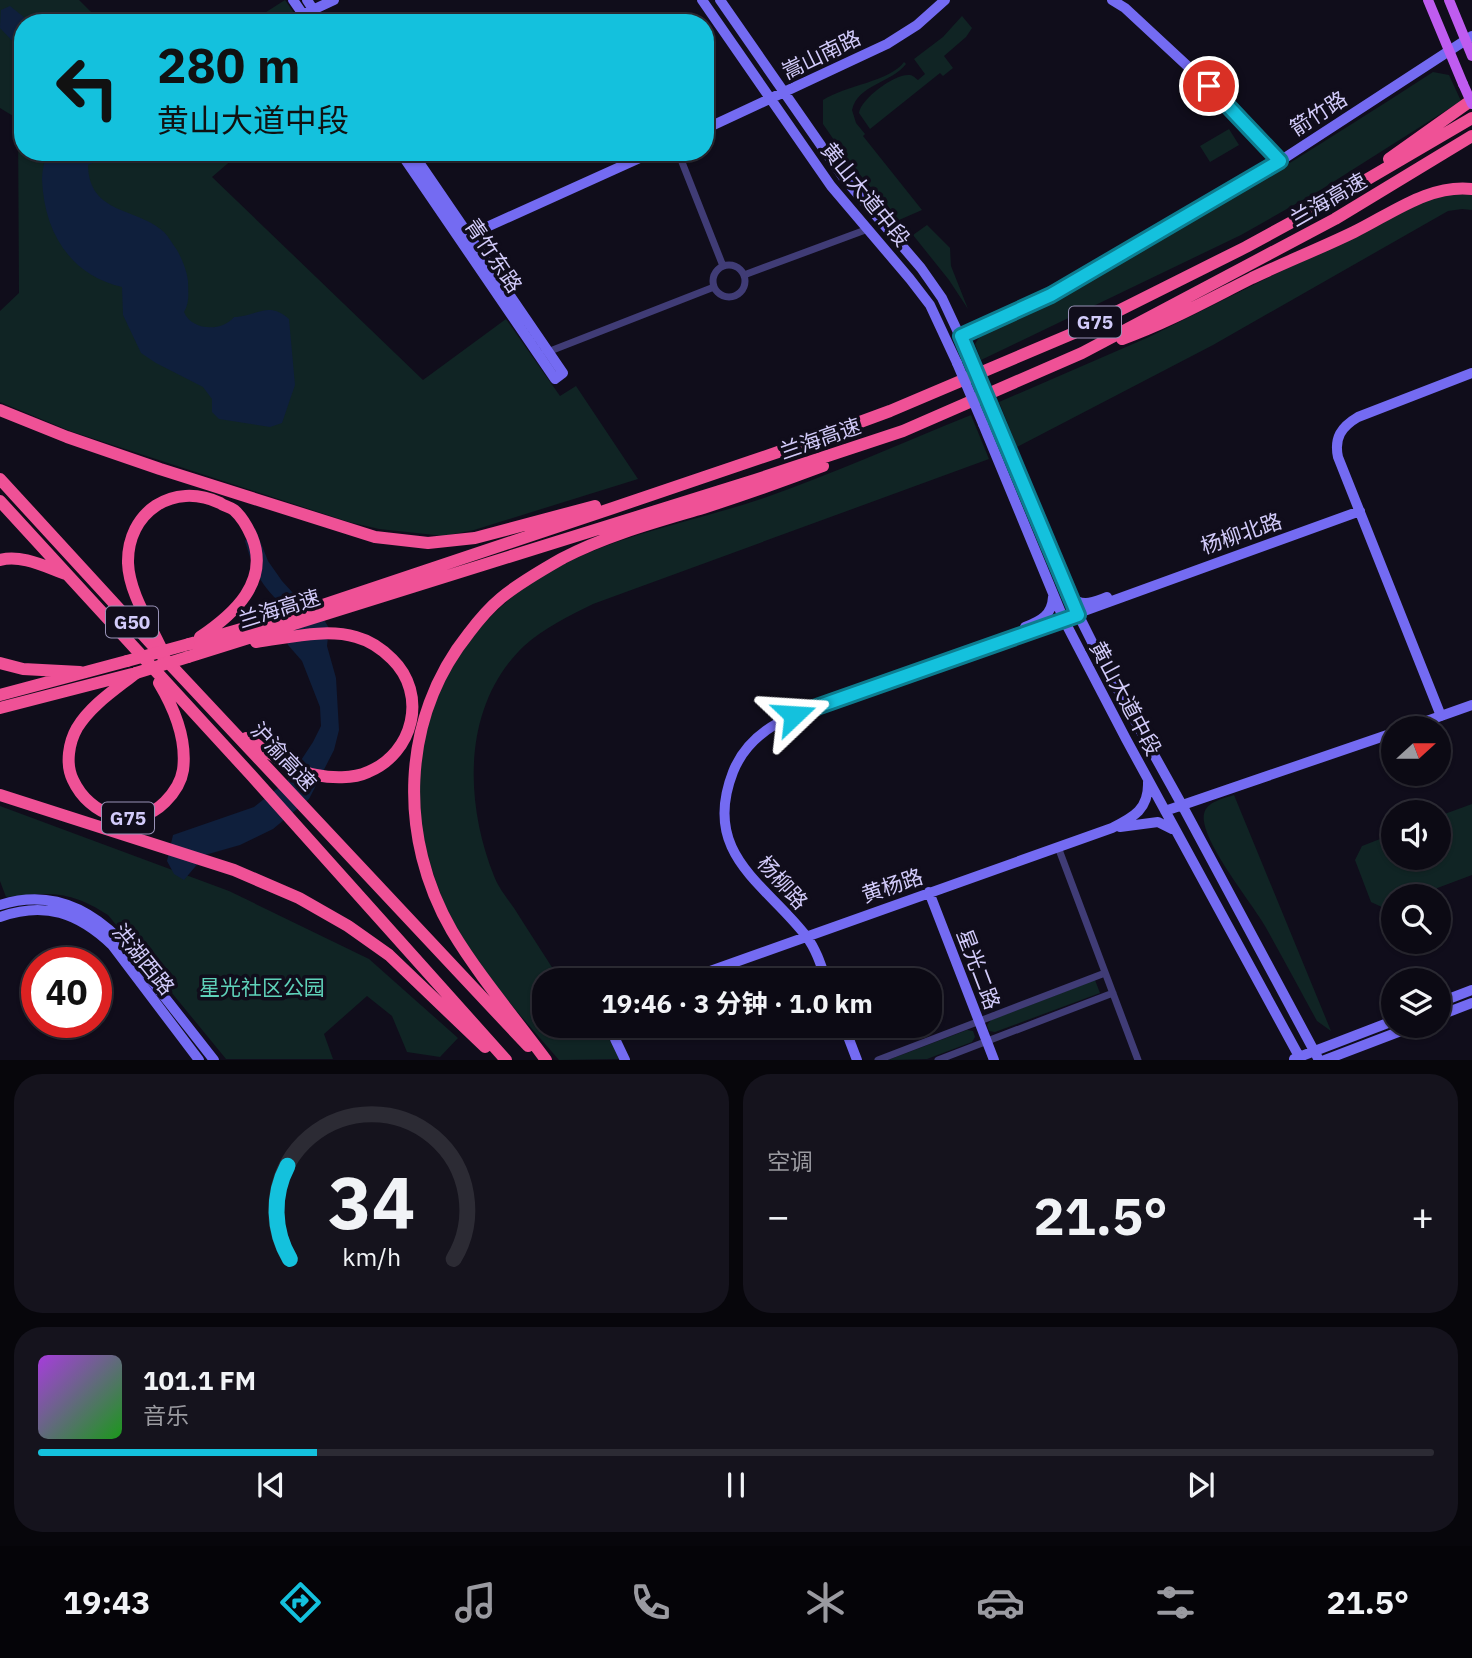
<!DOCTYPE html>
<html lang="zh">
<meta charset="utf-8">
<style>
body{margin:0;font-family:"IBM Plex Sans","Noto Sans SC",sans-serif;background:#15131d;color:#f1f3f6;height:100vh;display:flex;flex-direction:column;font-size:26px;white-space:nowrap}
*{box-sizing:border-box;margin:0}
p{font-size:23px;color:#9a9aa0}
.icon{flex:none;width:38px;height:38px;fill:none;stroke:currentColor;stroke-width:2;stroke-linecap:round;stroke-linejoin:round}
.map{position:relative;height:1060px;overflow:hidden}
.drawer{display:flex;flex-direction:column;gap:14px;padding:14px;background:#07060b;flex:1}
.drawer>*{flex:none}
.hud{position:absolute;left:14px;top:14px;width:700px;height:147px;border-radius:28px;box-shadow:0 2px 5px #0004,0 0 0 2px #2c2b34;background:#14c1dd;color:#111;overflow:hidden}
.needle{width:46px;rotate:69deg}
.fabs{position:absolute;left:1381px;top:716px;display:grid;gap:14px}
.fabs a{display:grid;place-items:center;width:70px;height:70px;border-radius:50%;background:#0c0a14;box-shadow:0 2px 5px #0004,0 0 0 2px #2c2b34;font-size:35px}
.speed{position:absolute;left:21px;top:947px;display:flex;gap:14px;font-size:35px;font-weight:700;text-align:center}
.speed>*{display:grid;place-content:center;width:91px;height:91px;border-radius:50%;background:#0c0a14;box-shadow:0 2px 5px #0004,0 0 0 2px #2c2b34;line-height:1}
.speed .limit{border:10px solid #d22;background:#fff;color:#111}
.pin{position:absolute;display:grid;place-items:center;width:60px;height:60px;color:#fff;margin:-30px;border:4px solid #fff;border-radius:50%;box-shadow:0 2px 7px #0007}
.me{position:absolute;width:77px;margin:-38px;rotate:70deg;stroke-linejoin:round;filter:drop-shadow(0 0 5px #0008)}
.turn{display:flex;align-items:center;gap:24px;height:147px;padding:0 28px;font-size:32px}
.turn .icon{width:91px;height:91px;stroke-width:2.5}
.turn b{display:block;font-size:49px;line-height:60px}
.big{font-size:52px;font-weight:700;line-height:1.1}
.drawer .card{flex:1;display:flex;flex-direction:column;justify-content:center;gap:10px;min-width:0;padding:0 24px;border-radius:28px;background:#15131d}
.drawer .dial{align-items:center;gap:0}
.dial svg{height:182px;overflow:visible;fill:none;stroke:#2c2b34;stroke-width:7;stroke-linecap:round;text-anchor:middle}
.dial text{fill:#f1f3f6;stroke:none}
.song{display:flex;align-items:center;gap:21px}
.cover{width:84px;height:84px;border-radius:10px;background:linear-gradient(135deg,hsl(280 70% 55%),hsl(120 70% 35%))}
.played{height:7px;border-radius:4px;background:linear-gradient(90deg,#14c1dd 20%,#2c2b34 20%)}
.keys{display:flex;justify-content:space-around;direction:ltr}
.heat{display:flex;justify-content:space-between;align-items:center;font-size:38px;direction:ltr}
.drawer .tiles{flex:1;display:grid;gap:14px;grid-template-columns:1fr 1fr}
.card:last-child{grid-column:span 2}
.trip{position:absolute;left:532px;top:968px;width:410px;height:70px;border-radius:28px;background:#0c0a14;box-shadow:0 2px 5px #0004,0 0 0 2px #2c2b34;font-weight:700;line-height:70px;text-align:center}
.menu{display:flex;height:112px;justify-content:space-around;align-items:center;background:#050408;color:#9a9aa0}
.menu .icon{width:49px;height:49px}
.menu .selected{color:#14c1dd}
.menu b{font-size:32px;color:#f1f3f6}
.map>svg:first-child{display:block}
.green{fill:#102424}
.water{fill:#0f1f3c}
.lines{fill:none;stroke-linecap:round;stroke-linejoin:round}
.street{stroke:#403c76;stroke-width:7}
.secondary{stroke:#746bf2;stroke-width:10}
.primary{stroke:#bf5cf0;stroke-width:10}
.highway{stroke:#ef5196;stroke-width:12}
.secondary-bridge{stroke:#746bf2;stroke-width:10}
.primary-bridge{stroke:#bf5cf0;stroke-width:10}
.highway-bridge{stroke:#ef5196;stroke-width:12}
.route-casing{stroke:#0d7d90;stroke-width:18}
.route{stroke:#14c1dd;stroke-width:12}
.labels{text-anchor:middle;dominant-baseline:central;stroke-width:7;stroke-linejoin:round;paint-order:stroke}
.shield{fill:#100d1b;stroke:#9892b7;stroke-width:2}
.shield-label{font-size:19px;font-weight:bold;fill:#d2cbfa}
.street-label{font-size:21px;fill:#d2cbfa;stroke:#100d1b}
.park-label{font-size:21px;fill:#5fd2ba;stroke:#100d1b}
</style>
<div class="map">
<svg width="1472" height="1060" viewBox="0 0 1472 1060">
<rect width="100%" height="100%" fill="#100d1b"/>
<!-- green -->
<path class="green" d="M0 0H79L102 23H23V152H241L212 177 423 380 506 319 560 396 576 386 638 479 474 530 444 536 379 529 349 522 70 431 0 402V311L19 293 18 119 0 108Z
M285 0 301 23H249Z
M962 16 972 28 966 37 944 56 953 68 943 76 940 73 870 129 859 113C861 99 893 75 908 75 913 75 914 77 918 80L925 74 914 59 943 37Z
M904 62 906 64C892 83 858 84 852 110L856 123 865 134 863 136 922 210 899 220 849 162 823 124V100C844 86 891 81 904 62Z
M1433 72 1449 75 1461 101 1322 189 1241 235 981 360 975 344 980 336C1138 260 1286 167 1433 72Z
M1229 129 1239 145 1210 162 1200 146Z
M1444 193 1472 194V210L1462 209 1448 211 1213 345 1017 447 999 402 1149 337 1428 198Z
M927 225 950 248 951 266 968 309 949 280 913 235Z
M971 415 989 459 593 604C569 616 544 628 524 646 462 705 464 801 494 876 498 887 507 898 514 908 529 932 545 956 560 980H544V1026H608L609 1039 620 1059 559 1060C519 1014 475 966 448 911 431 874 415 819 418 778 427 682 481 603 568 562 630 532 699 520 764 498 834 473 902 443 971 415Z
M1234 795 1331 1031 1317 1021C1300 990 1283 958 1265 926 1252 903 1199 839 1204 814 1207 801 1223 799 1234 795Z
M1472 804V875L1416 896H1393V905L1384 908 1371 902 1355 860 1362 846 1393 834V858H1438L1439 816Z
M0 806 229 891 369 959 458 1038 440 1057 407 1052 392 1016 367 996 324 1034 333 1059H226L108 915C70 890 49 892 6 897L0 881Z
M1095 980 1100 993 995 1032 989 1031 987 1025 991 1020Z
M967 1030 973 1031 975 1037 972 1042 927 1059 888 1060Z"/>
<!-- water -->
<path class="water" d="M10 6 25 18 27 23H23V52L0 28 1 10Z
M46 152H127L112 155 88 165C89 215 137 207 164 232 169 237 173 245 177 250 182 259 187 271 188 281 188 292 190 302 184 312 192 331 222 332 234 317 256 317 268 300 289 319L295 385 282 423 270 427 219 419 212 412V399L203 387 156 363 141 353 123 315 122 287C70 275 44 232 42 179 42 170 45 161 46 152Z
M255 528 268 561 282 581 293 593 313 602 329 628 327 646 336 678 339 730 334 750 309 799 273 829 240 845 205 855 184 880 174 874 167 861 173 835 254 807 288 780 313 742 321 726 320 707 302 661 288 645 276 611 278 601C258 581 253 568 245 541Z"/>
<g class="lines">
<!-- street -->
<path class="street" d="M678 152 723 266
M713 281a16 16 0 1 1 32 0a16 16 0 1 1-32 0Z
M744 275 868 229
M545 353 714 287
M1058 847 1138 1060
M878 1060 1105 973
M938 1060 1113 993"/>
<!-- secondary -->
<path class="secondary" d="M293 0 309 23
M307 0 322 23
M702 0 831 186 910 279 930 305 957 363
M720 0 843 177 921 268 942 298 970 358
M1112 0 1125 8 1209 86 1280 161
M304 14 334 0
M705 129 887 44 917 25 945 0
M400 152 555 379 563 373 412 152
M467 236 653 152
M961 336 1051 295 1112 260 1280 161 1472 36
M995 420 1068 594 1099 656 1182 805 1319 1060
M983 424 1064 620 1126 739 1301 1060
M1070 596C1082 608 1093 602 1107 597
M1025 627C1041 621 1052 615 1053 597
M1441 716 1338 457C1334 438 1341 427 1358 417L1472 373
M1407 728 1472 705
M1165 811 1393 733
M1120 827 1158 822 1172 829
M929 892 994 1060
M0 905C47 890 86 906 119 939L214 1060
M0 917C45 901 78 913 112 945L199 1060
M673 980 690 974
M685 980 1112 828C1134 817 1149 809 1148 782
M826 980C821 965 816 949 806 936 765 883 701 854 733 772 744 744 768 726 794 715 983 648 1172 580 1360 511
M1438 1003 1472 990
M1438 1016 1472 1003
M615 1026V1039L625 1060
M844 1026 857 1060
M1294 1059 1393 1021
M1325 1060 1414 1026"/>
<!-- primary -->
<path class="primary" d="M1428 0 1463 84
M1449 0 1472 56"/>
<!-- highway -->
<path class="highway" d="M1389 159 1472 100
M1122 339C1167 323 1210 299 1252 278 1286 262 1321 248 1354 232 1391 214 1429 184 1472 189
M0 410 67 437 160 469 375 537 428 543 475 538 595 506
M0 479 167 661 528 1046
M0 501 252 776 506 1060
M0 560C21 554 46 567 66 574
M189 644 317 607 613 508 784 450 890 411 1074 333 1246 247 1325 204 1472 118
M161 648C149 622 129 592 128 563 127 512 173 481 220 503 224 506 230 507 234 510 242 517 248 528 252 537 270 582 234 614 200 637
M188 657 755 480 903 431 1082 353 1335 219 1472 136
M0 663 23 669 80 672
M136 673C116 689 91 705 77 728 69 742 65 764 73 780 89 815 134 833 165 802 174 793 181 783 183 770 187 740 174 708 159 683
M0 695 127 661
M0 708 132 674
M246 738C268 751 290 770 316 775 331 778 353 779 368 772 414 753 428 694 392 659 381 648 371 641 356 637 325 628 288 638 256 642
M0 795 234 870 299 898 348 926 389 955 485 1047
M546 1060C515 1018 479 976 452 931 398 838 400 719 469 633 478 621 489 608 501 598 519 583 542 570 563 558 607 535 656 522 703 508 743 495 783 481 823 466"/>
<!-- secondary-bridge -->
<path class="secondary-bridge" d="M970 358 995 420
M957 363 983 424"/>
<!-- primary-bridge -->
<path class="primary-bridge" d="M1463 84 1472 104"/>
<!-- highway-bridge -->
<path class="highway-bridge" d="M127 661 189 644
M136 673 188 657"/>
</g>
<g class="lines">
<defs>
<path id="route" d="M794 715 1078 615 961 336 1051 295 1280 161 1209 86"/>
</defs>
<!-- route casing -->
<use href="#route" class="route-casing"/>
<!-- route -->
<use href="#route" class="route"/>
</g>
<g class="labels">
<!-- shield labels -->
<g class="shield">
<rect x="1069" y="306.5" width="52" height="31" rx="5"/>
<rect x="106" y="606.5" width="52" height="31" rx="5"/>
<rect x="102" y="802.5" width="52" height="31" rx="5"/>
</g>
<g class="shield-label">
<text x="1095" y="322">G75</text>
<text x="132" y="622">G50</text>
<text x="128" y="818">G75</text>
</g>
<!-- street labels -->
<g class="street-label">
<text transform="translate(821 54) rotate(-26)">嵩山南路</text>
<text transform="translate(1318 113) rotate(-33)">箭竹路</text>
<text transform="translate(866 194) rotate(51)">黄山大道中段</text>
<text transform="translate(1328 199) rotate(-30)">兰海高速</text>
<text transform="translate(494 255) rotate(56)">青竹东路</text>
<text transform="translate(820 438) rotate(-19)">兰海高速</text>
<text transform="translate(1241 533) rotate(-19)">杨柳北路</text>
<text transform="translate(279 608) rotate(-17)">兰海高速</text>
<text transform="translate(1126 698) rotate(62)">黄山大道中段</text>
<text transform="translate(284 756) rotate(47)">沪渝高速</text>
<text transform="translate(783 882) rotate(48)">杨柳路</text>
<text transform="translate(892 885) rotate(-19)">黄杨路</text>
<text transform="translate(144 959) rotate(51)">洪湖西路</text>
<text transform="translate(979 969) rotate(69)">星光二路</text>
</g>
<!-- park labels -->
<g class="park-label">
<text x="262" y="987">星光社区公园</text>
</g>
</g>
</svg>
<div class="fabs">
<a><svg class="needle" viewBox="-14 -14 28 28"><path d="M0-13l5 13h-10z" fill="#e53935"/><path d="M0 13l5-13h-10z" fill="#9a9aa0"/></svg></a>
<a><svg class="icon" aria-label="sound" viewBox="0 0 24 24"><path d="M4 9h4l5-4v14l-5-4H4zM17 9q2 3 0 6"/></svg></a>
<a><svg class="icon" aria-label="search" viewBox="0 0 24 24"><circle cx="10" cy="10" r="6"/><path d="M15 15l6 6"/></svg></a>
<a><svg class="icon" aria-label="layers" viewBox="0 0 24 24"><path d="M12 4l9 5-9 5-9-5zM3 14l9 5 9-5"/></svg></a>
</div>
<div class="speed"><div class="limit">40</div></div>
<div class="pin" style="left:1209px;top:86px;background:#d93025"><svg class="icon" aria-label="arrive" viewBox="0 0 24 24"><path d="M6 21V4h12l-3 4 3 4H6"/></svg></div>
<svg class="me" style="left:794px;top:715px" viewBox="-20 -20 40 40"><path d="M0-17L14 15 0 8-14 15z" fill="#14c1dd" stroke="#fff" stroke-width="4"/></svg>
<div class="trip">19:46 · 3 分钟 · 1.0 km</div>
<div class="hud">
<div class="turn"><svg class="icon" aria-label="left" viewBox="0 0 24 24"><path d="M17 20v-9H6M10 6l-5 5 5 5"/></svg><div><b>280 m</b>黄山大道中段</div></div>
</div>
</div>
<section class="drawer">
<div class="tiles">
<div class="card dial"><svg viewBox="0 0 100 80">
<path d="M14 69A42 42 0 1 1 86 69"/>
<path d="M14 69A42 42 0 0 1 13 28" stroke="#14c1dd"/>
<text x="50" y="56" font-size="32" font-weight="700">34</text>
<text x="50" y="72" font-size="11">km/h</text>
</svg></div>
<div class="card"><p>空调</p>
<div class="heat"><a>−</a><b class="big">21.5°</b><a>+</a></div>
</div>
<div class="card">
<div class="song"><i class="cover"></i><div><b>101.1 FM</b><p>音乐</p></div></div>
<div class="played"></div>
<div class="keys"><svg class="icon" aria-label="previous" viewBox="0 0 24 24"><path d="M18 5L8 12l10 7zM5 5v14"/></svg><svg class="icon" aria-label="pause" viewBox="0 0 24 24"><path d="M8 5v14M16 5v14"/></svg><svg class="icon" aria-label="next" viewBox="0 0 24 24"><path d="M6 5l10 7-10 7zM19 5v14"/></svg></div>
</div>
</div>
</section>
<nav class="menu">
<b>19:43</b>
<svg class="icon selected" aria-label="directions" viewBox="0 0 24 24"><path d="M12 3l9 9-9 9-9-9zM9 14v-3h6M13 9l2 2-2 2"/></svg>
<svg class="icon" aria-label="music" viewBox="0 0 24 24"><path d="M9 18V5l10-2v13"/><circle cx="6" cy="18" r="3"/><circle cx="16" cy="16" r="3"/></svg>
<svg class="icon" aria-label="phone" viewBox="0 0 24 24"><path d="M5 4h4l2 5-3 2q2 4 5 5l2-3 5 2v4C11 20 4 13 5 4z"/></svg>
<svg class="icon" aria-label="climate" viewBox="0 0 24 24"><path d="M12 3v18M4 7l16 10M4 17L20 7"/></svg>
<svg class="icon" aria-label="car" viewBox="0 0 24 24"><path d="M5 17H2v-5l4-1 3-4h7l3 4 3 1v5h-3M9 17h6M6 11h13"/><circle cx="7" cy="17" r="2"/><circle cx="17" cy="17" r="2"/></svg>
<svg class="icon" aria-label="filters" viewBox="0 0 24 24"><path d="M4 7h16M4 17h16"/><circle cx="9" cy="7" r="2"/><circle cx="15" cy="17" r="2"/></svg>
<b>21.5°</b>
</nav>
